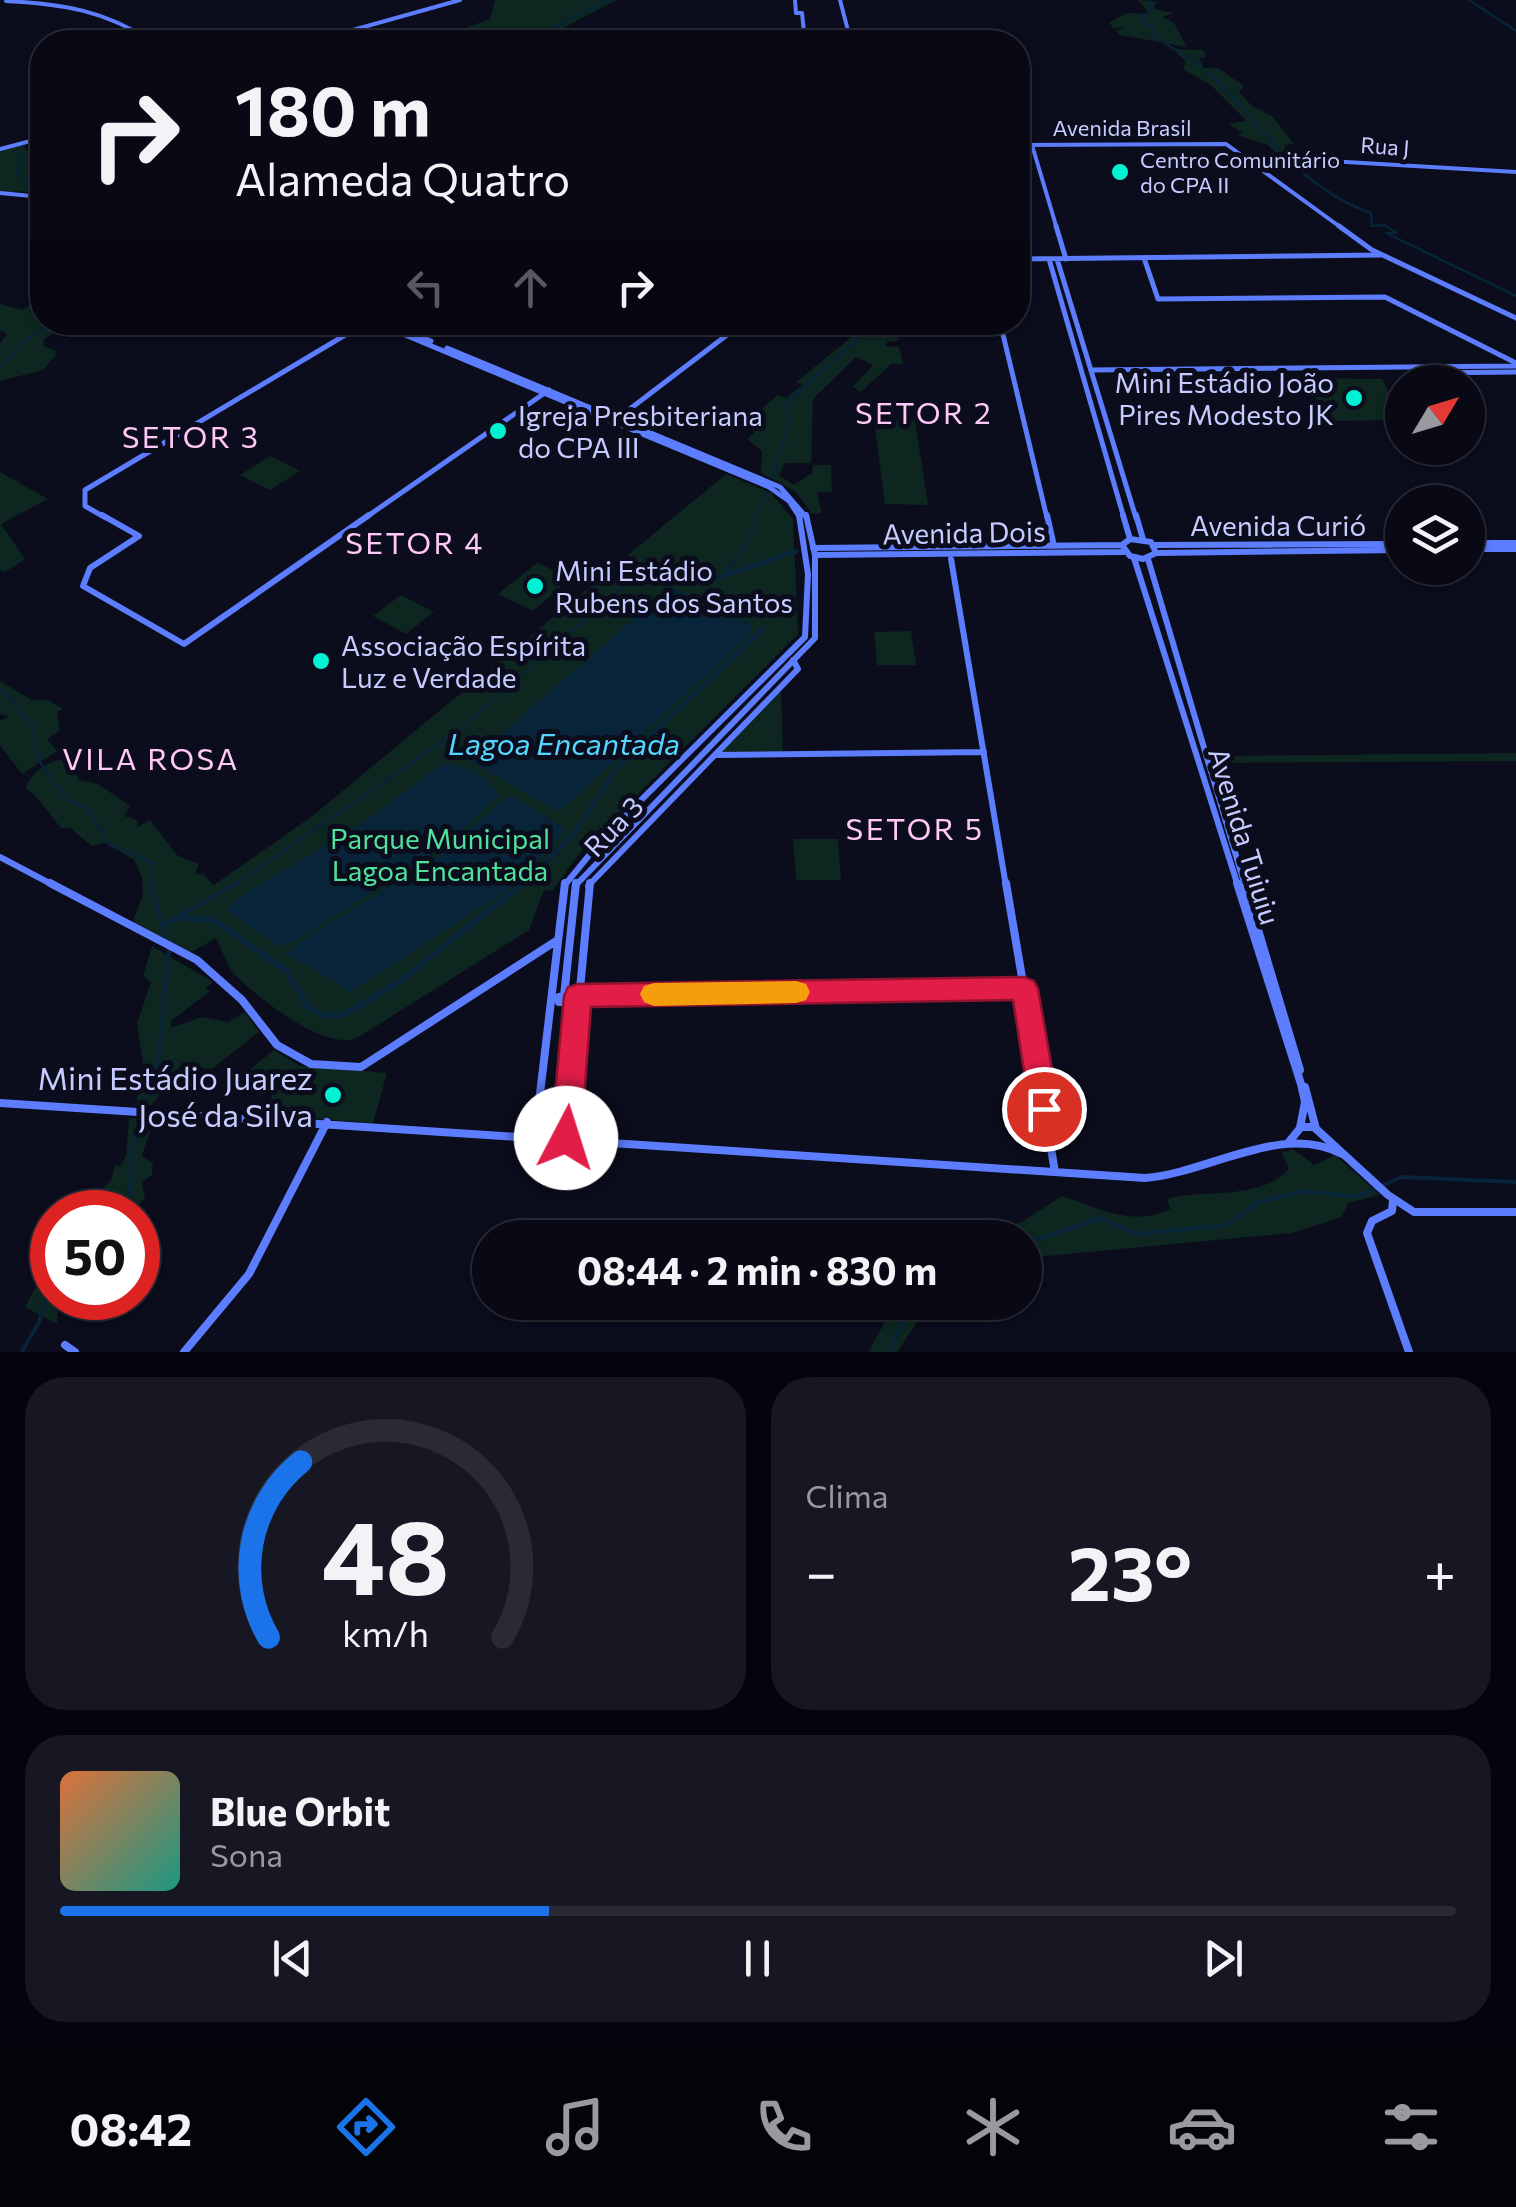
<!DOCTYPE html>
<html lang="pt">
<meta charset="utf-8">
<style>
body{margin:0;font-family:Commissioner,sans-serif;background:#161722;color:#f1f3f6;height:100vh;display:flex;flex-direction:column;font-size:38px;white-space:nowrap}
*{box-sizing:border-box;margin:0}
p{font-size:32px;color:#989aa0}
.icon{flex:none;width:55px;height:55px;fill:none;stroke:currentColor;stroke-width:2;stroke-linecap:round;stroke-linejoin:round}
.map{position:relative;height:1352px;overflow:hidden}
.sheet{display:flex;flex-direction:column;gap:25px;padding:25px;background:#04050c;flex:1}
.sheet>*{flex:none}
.top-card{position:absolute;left:30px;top:30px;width:1000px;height:305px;border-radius:40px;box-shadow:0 2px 8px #0004,0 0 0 2px #292a34;background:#080915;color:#f1f3f6;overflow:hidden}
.needle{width:65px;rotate:52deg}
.tools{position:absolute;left:1385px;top:365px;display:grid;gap:20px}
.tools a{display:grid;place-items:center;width:100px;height:100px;border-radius:50%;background:#080915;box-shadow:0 2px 8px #0004,0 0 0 2px #292a34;font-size:50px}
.speed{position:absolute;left:30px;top:1190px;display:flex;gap:20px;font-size:50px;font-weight:700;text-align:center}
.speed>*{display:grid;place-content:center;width:130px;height:130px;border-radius:50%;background:#080915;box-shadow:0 2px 8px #0004,0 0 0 2px #292a34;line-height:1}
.speed .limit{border:15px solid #d22;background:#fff;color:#111}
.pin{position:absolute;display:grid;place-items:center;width:85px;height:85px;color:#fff;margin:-42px;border:5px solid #fff;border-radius:50%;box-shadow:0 2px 10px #0007}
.me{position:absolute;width:110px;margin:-55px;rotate:5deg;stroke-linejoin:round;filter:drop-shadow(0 0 8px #0008)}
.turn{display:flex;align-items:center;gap:35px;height:210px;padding:0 40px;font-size:45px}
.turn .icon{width:130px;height:130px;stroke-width:2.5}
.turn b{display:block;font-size:70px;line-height:85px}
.lanes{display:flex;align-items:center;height:95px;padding:0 40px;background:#0003;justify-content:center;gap:50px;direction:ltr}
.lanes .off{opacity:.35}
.big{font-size:75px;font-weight:700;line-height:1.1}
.sheet .tile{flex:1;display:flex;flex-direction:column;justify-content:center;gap:15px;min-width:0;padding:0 35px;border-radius:40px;background:#161722}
.sheet .dial{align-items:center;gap:0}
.dial svg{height:260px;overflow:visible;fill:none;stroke:#292a34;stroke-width:7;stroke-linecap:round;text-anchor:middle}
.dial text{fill:#f1f3f6;stroke:none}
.song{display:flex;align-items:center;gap:30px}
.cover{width:120px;height:120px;border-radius:15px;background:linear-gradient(135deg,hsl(20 70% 55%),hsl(170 70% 35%))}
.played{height:10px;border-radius:5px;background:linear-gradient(90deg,#1a73e8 35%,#292a34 35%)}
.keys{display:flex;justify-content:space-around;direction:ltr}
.heat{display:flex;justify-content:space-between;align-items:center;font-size:55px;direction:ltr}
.sheet .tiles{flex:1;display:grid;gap:25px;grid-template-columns:1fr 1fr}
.tile:last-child{grid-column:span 2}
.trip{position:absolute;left:472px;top:1220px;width:570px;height:100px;border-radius:50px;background:#080915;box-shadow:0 2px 8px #0004,0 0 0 2px #292a34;font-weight:700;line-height:100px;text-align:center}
.menu{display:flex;height:160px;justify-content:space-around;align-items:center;background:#030408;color:#989aa0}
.menu .icon{width:70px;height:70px}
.menu .active{color:#1a73e8}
.menu b{font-size:45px;color:#f1f3f6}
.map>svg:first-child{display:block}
.green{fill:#0e2620}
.water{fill:#072439}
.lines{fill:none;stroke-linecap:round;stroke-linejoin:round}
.stream-far1{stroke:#072439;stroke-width:2.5}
.stream{stroke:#072439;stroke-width:4}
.canal-far1{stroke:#072439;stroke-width:5}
.canal{stroke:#072439;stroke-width:6}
.secondary-far3{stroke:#5d7dff;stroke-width:4}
.secondary-far2{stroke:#5d7dff;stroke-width:5}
.secondary-far1{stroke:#5d7dff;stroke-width:6}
.secondary{stroke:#5d7dff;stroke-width:8}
.route{fill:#e11d48;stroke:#92132f;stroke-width:2.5}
.slow{fill:#f59e0b}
.poi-dot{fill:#00f1d3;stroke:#0b0c1c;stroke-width:4}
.labels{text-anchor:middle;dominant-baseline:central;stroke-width:10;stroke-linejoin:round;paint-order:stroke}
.far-street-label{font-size:22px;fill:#c6ccff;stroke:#0b0c1c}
.far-poi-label{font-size:22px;fill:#c6ccff;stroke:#0b0c1c;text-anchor:start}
.poi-label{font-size:28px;fill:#c6ccff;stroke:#0b0c1c;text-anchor:start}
.street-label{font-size:28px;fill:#c6ccff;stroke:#0b0c1c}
.park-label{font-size:28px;fill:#50e19c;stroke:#0b0c1c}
.neighbourhood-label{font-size:30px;letter-spacing:2.5px;fill:#ffc8f7;stroke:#0b0c1c}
.water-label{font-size:30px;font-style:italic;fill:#54d6ff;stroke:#0b0c1c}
.near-poi-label{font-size:32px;fill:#c6ccff;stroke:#0b0c1c;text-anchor:end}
</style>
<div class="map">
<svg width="1516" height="1352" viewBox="0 0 1516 1352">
<rect width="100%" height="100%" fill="#0b0c1c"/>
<!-- green -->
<path class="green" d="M495 0H616L556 32 491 42 496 36 448 34 490 19Z
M1138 0 1166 3H1156L1154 9 1174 13 1163 17 1174 23 1187 47 1120 35 1116 31 1125 27 1114 28 1109 23 1127 13 1150 14Z
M1173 49 1203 50 1206 57 1199 58 1204 68H1218L1244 86 1239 92 1252 106 1272 116 1294 144 1284 145 1292 157 1281 158 1268 145 1237 135 1243 133 1228 124 1247 121 1211 85 1184 70 1185 61Z
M22 145 42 167V191L0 192V150Z
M42 297V322L61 323 63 327 44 339 43 346 55 350 56 355 43 370 0 381V343L7 334 0 330V304L22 310Z
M870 322 901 323 897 324 898 341 887 342 886 346 899 347 903 364H891L861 392 853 387 873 365 856 357 813 399 811 463H785L779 475 794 485 812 473 813 465H831L832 492H817L822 513 812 514 796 492 761 473 762 451 747 439 758 429 749 420 778 395 786 398 802 385 796 382Z
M1305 378 1382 379 1402 420 1328 421Z
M874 421H915L928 505 885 504Z
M270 456 300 471 270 490 240 475Z
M0 472 48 499 1 524 25 559 5 572 0 570Z
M726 474 771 493 793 519 798 634 583 849 552 891 544 890 529 930 357 1038C324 1051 258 998 234 974 226 964 222 949 216 938L190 953 132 923 143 895 142 877 134 860 106 843 92 846 70 828H61C49 813 40 799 26 788 30 773 51 757 70 760L79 780 98 784 130 806 124 816 137 820V827L150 820 178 856 199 864 195 874H203L214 885 311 817Z
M537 563 571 578 533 611 498 594Z
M401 595 434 612 406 634 373 616Z
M911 631 916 665H877L874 632Z
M0 681 32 700H48L63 709 57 712 60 730 47 739 57 751 22 774 0 745V721L9 716 0 714Z
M781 689 783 752 718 754Z
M1516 753V761L1212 763 1210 756Z
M793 839H838L841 880H796Z
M152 946 213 982 205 989 210 991 171 1021V1028L202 1017 228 1022 245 1012 259 1032 212 1069 180 1066 151 1106H136L143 1062 137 1024 151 982 143 976Z
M274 1050 300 1066 387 1073 373 1123 266 1115 274 1089 236 1081Z
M129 1118 154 1119 142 1156 153 1164 152 1175 142 1182 145 1199 131 1212H80L111 1180 115 1165 120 1166 126 1156Z
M1293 1149 1314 1165 1335 1155 1380 1195 1348 1203 1342 1217 1292 1233 1025 1258V1238H976L1023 1221 1062 1196C1098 1207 1131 1228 1170 1209L1167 1199C1204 1188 1258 1202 1289 1169L1282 1153Z
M52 1257V1298H63L58 1303 57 1324 25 1307Z
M896 1302H958V1303L918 1321 897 1352H868Z"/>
<!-- water -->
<path class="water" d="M675 588 752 625V632L564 808 556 810 470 761 666 591Z
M442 764C460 762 493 779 499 796L438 851 288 945H276L226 910 238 898 367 820Z
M514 797 567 830 510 888 351 992 287 954 298 943 438 856 504 799Z"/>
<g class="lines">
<!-- stream-far1 -->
<path class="stream-far1" d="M1150 0 1152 8 1140 20 1152 27 1156 38C1182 53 1217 76 1236 100 1273 146 1313 193 1371 213L1372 226 1384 225 1397 233H1386L1516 296
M1469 0 1516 31
M501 42 554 27 606 0
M22 151 17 173 24 177 29 192
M0 367 25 340 54 322
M772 477 790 420 784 405 877 322
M0 688 33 726 38 759 67 800 88 809 110 845 154 863 151 886
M233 886 459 730 626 584 658 575 722 576 747 544 765 493"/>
<!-- stream -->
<path class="stream" d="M150 883 167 942
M163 925 237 883
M144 1109 158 1063 169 950
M109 1212 130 1199 132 1149 142 1117
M1025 1244 1100 1218 1136 1234 1226 1225 1259 1202 1305 1191 1357 1197 1401 1177 1516 1182
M22 1352 39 1322 52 1280
M889 1352 912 1302"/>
<!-- canal-far1 -->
<path class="canal-far1" d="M717 578 796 551
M521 886 574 834 619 765 763 629"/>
<!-- canal -->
<path class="canal" d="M174 918 214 920 287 971 308 1008 324 1015H343L396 984 524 883"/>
<!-- secondary-far3 -->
<path class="secondary-far3" d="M795 0 796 13H802L805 42
M840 0 851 42
M6 1C63 4 104 10 153 42
M310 42 460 0
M1018 145 1226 144 1343 229
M1032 145 1057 229
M0 149 42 138
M1253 162 1295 159 1516 172
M0 193 42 197"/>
<!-- secondary-far2 -->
<path class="secondary-far2" d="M1056 226 1066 259
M1339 226 1372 250 1516 318
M1144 258 1158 299 1385 297 1516 363
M1018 259 1380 255
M1049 259 1124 518
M1057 259 1136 518
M374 322 769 487 789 501 800 518
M386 322 431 341
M1000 322 1047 518
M447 348 780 487 807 518
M1091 370 1516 366
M1421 373 1516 372
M618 418 744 322
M106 518 85 506V490L367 322
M365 518 549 390"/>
<!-- secondary-far1 -->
<path class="secondary-far1" d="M102 515 139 536 90 568 83 586 184 644 369 515
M1047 515 1054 546
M1123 515 1130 539
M1136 515 1143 539
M1130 539 1151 542 1156 553 1143 559 1130 556 1122 545Z
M1468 543H1516
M1154 545 1402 544
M813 548 1122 545
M1468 549H1516
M1156 553 1402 550
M815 555 1124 552
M1134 558 1238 886
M951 559 1006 886
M1148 559 1245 886
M715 755 984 752
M0 857 55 886
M564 886 604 837 805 637 808 574 799 515
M575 886 815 638V555L806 515
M588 886 798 669 793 660"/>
<!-- secondary -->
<path class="secondary" d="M50 883 197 960 242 1000 277 1045 311 1064 361 1067 556 941
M1006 883 1055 1172
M1237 883 1301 1084 1305 1102 1300 1128
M1244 883 1300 1070
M564 996 576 883
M565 996 566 1002H559V997Z
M567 998 1024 989
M1305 1087 1316 1129
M0 1103 1145 1178C1209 1173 1281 1122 1342 1154
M535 1136 565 883
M566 1138 590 883
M1288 1143 1301 1127H1314L1388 1195 1414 1212H1516
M1393 1200 1392 1211 1372 1221 1367 1233 1409 1352
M65 1345 75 1352
M184 1352 249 1274 327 1122"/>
</g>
<!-- route -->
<path class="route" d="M1024 977 1034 981 1038 989 1059 1109 1055 1118 1044 1122 1034 1118 1030 1109 1013 1000 591 1007 581 1138 577 1148 566 1151 556 1148 551 1138 564 996 568 987 578 984Z"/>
<!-- slow -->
<path class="slow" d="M796 981 806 984 810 992 806 1000 796 1003 654 1006 644 1002 640 994 644 986 654 983Z"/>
<!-- markers -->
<g class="poi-dot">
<circle cx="1120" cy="172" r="10"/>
<circle cx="1354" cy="398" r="10"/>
<circle cx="498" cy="431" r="10"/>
<circle cx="535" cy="586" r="10"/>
<circle cx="321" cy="661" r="10"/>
<circle cx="333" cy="1095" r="10"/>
</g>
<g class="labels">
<!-- far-street labels -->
<g class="far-street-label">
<text x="1122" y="127">Avenida Brasil</text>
<text transform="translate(1385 146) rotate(4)">Rua J</text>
</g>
<!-- far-poi labels -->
<g class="far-poi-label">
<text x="1140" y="159">Centro Comunitário<tspan x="1140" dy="25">do CPA II</tspan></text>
</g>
<!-- poi labels -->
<g class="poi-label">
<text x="1334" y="382" text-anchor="end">Mini Estádio João<tspan x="1334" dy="32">Pires Modesto JK</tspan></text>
<text x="518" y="415">Igreja Presbiteriana<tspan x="518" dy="32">do CPA III</tspan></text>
<text x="555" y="570">Mini Estádio<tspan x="555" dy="32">Rubens dos Santos</tspan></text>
<text x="341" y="645">Associação Espírita<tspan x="341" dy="32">Luz e Verdade</tspan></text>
</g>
<!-- street labels -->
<g class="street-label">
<text x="1278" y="525">Avenida Curió</text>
<text transform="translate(964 532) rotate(-1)">Avenida Dois</text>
<text transform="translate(613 826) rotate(-46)">Rua 3</text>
<text transform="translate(1245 836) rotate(73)">Avenida Tuiuiu</text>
</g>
<!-- park labels -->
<g class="park-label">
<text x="440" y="838">Parque Municipal<tspan x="440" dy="32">Lagoa Encantada</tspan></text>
</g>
<!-- neighbourhood labels -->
<g class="neighbourhood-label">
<text x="924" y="411">SETOR 2</text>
<text x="191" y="435">SETOR 3</text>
<text x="415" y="541">SETOR 4</text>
<text x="151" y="757">VILA ROSA</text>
<text x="915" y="827">SETOR 5</text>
</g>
<!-- water labels -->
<g class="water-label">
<text x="564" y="742">Lagoa Encantada</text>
</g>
<!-- near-poi labels -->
<g class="near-poi-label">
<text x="313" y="1077">Mini Estádio Juarez<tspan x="313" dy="37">José da Silva</tspan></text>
</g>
</g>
</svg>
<div class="tools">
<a><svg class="needle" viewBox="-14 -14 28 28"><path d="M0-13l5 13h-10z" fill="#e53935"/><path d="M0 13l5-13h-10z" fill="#989aa0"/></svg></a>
<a><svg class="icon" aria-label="layers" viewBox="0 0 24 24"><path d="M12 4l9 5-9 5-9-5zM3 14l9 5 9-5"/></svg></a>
</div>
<div class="speed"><div class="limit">50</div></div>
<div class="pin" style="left:1044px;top:1109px;background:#d93025"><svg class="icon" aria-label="arrive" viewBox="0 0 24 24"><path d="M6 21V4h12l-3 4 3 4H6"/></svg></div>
<svg class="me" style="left:566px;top:1138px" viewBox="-20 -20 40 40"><circle r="19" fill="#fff"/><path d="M0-13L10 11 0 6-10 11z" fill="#e11d48"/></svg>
<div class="trip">08:44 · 2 min · 830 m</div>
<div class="top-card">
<div class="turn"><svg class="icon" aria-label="right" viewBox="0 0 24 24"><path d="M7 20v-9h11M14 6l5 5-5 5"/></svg><div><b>180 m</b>Alameda Quatro</div></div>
<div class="lanes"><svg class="icon off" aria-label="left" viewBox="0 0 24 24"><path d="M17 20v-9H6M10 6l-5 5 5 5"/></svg><svg class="icon off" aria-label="ahead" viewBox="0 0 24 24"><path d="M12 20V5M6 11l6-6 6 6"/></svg><svg class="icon" aria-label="right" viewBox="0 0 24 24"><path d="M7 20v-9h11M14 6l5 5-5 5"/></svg></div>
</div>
</div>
<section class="sheet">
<div class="tiles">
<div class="tile dial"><svg viewBox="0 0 100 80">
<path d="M14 69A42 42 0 1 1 86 69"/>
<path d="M14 69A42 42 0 0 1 24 15" stroke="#1a73e8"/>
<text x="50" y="56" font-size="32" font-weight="700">48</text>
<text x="50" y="72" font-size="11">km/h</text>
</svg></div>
<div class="tile"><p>Clima</p>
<div class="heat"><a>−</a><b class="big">23°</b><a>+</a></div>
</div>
<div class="tile">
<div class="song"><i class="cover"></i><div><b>Blue Orbit</b><p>Sona</p></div></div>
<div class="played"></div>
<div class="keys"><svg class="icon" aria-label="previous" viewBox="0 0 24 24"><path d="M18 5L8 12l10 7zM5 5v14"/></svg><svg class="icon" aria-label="pause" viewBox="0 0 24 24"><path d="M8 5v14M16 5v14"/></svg><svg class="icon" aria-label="next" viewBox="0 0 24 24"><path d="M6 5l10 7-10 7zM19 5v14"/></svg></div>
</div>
</div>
</section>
<nav class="menu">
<b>08:42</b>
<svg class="icon active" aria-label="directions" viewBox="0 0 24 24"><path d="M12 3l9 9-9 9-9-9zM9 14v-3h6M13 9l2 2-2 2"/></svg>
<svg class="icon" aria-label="music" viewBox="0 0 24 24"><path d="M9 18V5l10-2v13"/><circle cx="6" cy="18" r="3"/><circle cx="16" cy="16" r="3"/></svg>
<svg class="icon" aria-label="phone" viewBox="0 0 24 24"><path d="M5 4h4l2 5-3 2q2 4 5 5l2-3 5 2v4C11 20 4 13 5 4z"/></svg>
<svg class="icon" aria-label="climate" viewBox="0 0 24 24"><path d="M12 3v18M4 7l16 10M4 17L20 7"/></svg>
<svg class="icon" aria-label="car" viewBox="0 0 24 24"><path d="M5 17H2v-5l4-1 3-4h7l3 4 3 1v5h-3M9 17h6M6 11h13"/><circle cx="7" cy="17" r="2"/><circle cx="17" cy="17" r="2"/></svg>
<svg class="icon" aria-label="filters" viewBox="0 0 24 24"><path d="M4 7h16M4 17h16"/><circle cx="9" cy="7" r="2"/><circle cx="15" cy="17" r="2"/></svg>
</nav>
